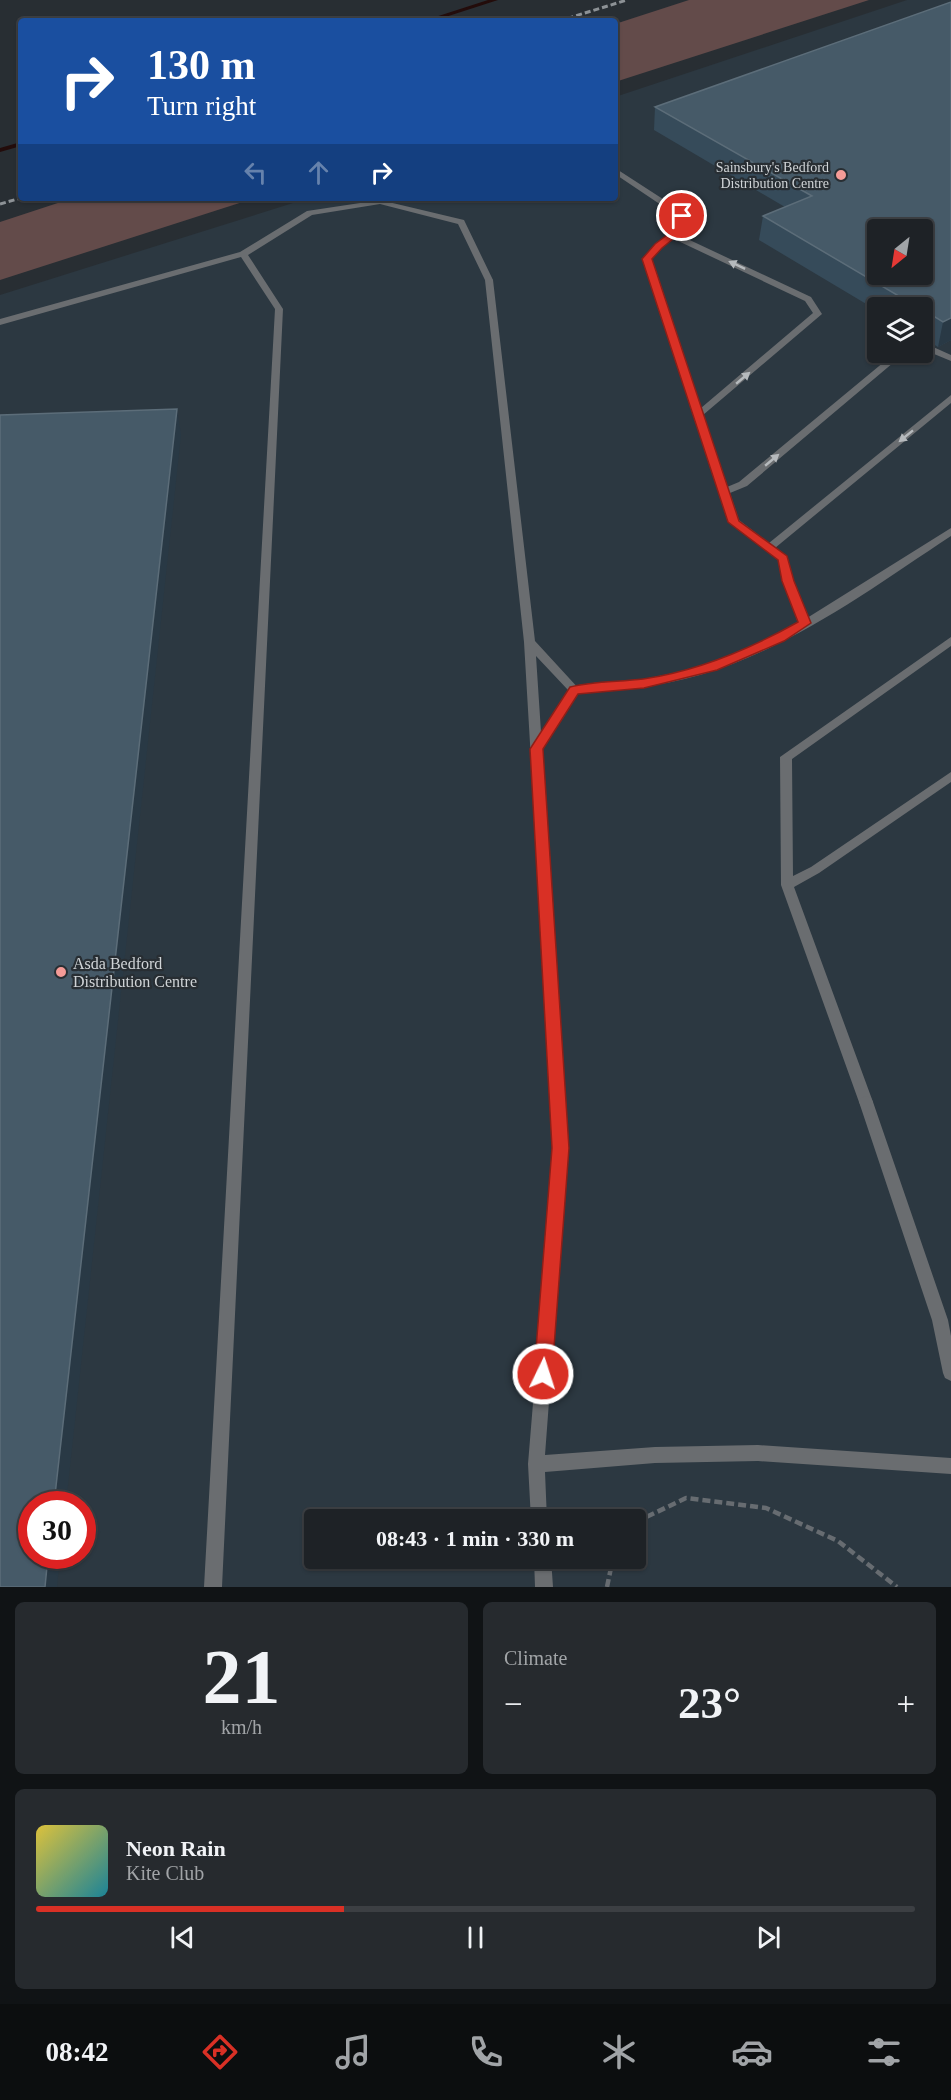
<!DOCTYPE html>
<meta charset="utf-8">
<style>
body{margin:0;font-family:Georgia,serif;background:#262a2e;color:#f1f3f6;height:100vh;display:flex;flex-direction:column;font-size:22px;white-space:nowrap}
*{box-sizing:border-box;margin:0}
p{font-size:20px;color:#a1a4a7}
.icon{flex:none;width:33px;height:33px;fill:none;stroke:currentColor;stroke-width:2;stroke-linecap:round;stroke-linejoin:round}
.map{position:relative;height:1587px;overflow:hidden}
.drawer{display:flex;flex-direction:column;gap:15px;padding:15px;background:#101315;flex:1}
.drawer>*{flex:none}
.guide{position:absolute;left:18px;top:18px;width:600px;height:183px;border-radius:6px;box-shadow:0 2px 4px #0004,0 0 0 2px #3c3f43;background:#1a4fa0;color:#fff;overflow:hidden}
.needle{width:39px;rotate:210deg}
.fabs{position:absolute;left:867px;top:219px;display:grid;gap:12px}
.fabs a{display:grid;place-items:center;width:66px;height:66px;border-radius:6px;background:#1e2226;box-shadow:0 2px 4px #0004,0 0 0 2px #3c3f43;font-size:30px}
.speed{position:absolute;left:18px;top:1491px;display:flex;gap:12px;font-size:30px;font-weight:700;text-align:center}
.speed>*{display:grid;place-content:center;width:78px;height:78px;border-radius:50%;background:#1e2226;box-shadow:0 2px 4px #0004,0 0 0 2px #3c3f43;line-height:1}
.speed .limit{border:9px solid #d22;background:#fff;color:#111}
.pin{position:absolute;display:grid;place-items:center;width:51px;height:51px;color:#fff;margin:-26px;border:3px solid #fff;border-radius:50%;box-shadow:0 2px 6px #0007}
.me{position:absolute;width:66px;margin:-33px;rotate:4deg;stroke-linejoin:round;filter:drop-shadow(0 0 4px #0008)}
.turn{display:flex;align-items:center;gap:21px;height:126px;padding:0 30px;font-size:27px}
.turn .icon{width:78px;height:78px;stroke-width:2.5}
.turn b{display:block;font-size:42px;line-height:51px}
.lanes{display:flex;align-items:center;height:57px;padding:0 30px;background:#0003;justify-content:center;gap:30px;direction:ltr}
.lanes .off{opacity:.35}
.big{font-size:45px;font-weight:600;line-height:1.1}
.drawer .card{flex:1;display:flex;flex-direction:column;justify-content:center;gap:9px;min-width:0;padding:0 21px;border-radius:9px;background:#262a2e}
.drawer .dial{align-items:center;gap:0}
.dial b{font-size:78px;line-height:1}
.song{display:flex;align-items:center;gap:18px}
.cover{width:72px;height:72px;border-radius:9px;background:linear-gradient(135deg,hsl(50 70% 55%),hsl(190 70% 35%))}
.played{height:6px;border-radius:3px;background:linear-gradient(90deg,#d93025 35%,#3c3f43 35%)}
.keys{display:flex;justify-content:space-around;direction:ltr}
.heat{display:flex;justify-content:space-between;align-items:center;font-size:33px;direction:ltr}
.drawer .tiles{flex:1;display:grid;gap:15px;grid-template-columns:1fr 1fr}
.card:last-child{grid-column:span 2}
.trip{position:absolute;left:304px;top:1509px;width:342px;height:60px;border-radius:6px;background:#1e2226;box-shadow:0 2px 4px #0004,0 0 0 2px #3c3f43;font-weight:600;line-height:60px;text-align:center}
.menu{display:flex;height:96px;justify-content:space-around;align-items:center;background:#0c0e0f;color:#a1a4a7}
.menu .icon{width:42px;height:42px}
.menu .active{color:#d93025}
.menu b{font-size:27px;color:#f1f3f6}
.map>svg:first-child{display:block}
.built{fill:#2c3841;fill-rule:evenodd}
.green{fill:#634b4a}
.lines{fill:none;stroke-linecap:round;stroke-linejoin:round}
.stream{fill:#230c0b;fill-rule:evenodd}
.path{stroke:#676c71;stroke-width:4.5;stroke-dasharray:8 4;stroke-linecap:butt}
.service{fill:#6a6d70;fill-rule:evenodd}
.minor{fill:#6a6d70;fill-rule:evenodd}
.rail{stroke:#8d9296;stroke-width:3;stroke-dasharray:6 3;stroke-linecap:butt}
.wall{fill:#364b5a}
.shaded-wall{fill:#293945}
.building{fill:#465a68;stroke:#5c6d79;stroke-width:1.5;fill-rule:evenodd}
.oneway{fill:#b6babd}
.route{fill:#d93025;stroke:#8d1f18;stroke-width:1.5}
.poi-dot{fill:#f59b97;stroke:#282e33;stroke-width:2}
.labels{text-anchor:middle;dominant-baseline:central;stroke-width:4.5;stroke-linejoin:round;paint-order:stroke}
.far-poi-label{font-size:14px;fill:#d0d4d7;stroke:#282e33;text-anchor:end}
.poi-label{font-size:16px;fill:#d0d4d7;stroke:#282e33;text-anchor:start}
</style>
<div class="map">
<svg width="951" height="1587" viewBox="0 0 951 1587">
<rect width="100%" height="100%" fill="#282e33"/>
<!-- built -->
<path class="built" d="M907 0H951V1587H0V295L309 198H615V97ZM878 230H922V274H878ZM878 308H922V352H878ZM32 1504H82V1556H32ZM315 1520H636V1558H315Z"/>
<!-- green -->
<path class="green" d="M689 0H869L615 82V24Z
M73 198H255L0 280V222Z"/>
<g class="lines">
<!-- stream -->
<path class="stream" d="M488 0H498L433 21H423Z
M21 142V146L0 152V148Z"/>
<!-- path -->
<path class="path" d="M636 1522 686 1498 766 1508 838 1541 897 1587
M607 1587 613 1558"/>
<!-- service -->
<path class="service" d="M615 168 686 214 684 230 679 235 811 297 822 314 703 415 727 487 739 482 896 352H906L747 486 730 493 739 520 769 543 951 395V403L775 548 788 559 793 581 807 618 951 528V536C872 588 792 648 700 675 659 687 616 690 574 694L568 690 570 687 644 679 695 669 741 652 798 623 783 581 778 560 729 522 643 259 655 244 676 229 679 217 615 174ZM674 239 805 301 813 313 701 408 651 259 661 248Z
M380 200 464 220 493 280 492 282 485 280 458 224 380 204 312 215 248 255 283 309 222 1587H204L275 309 241 257 0 325V319L240 252 307 211Z
M922 342 951 355V361L922 349Z
M951 637V646L792 759 793 876 811 867 951 772V782L819 873 794 887 873 1102 871 1106 866 1108 861 1106 859 1102 781 885 780 757Z"/>
<!-- minor -->
<path class="minor" d="M489 277 493 280 535 641 580 690 542 748 568 1148 545 1455 655 1447 758 1445 951 1458V1474L758 1461 655 1463 545 1472 547 1520H531L528 1464 554 1148 524 642 485 280ZM536 656 568 690 541 732Z
M866 1096 871 1098 873 1102 948 1320 951 1336V1381L945 1378 943 1373 932 1320 859 1102 861 1098Z
M534 1558H551L553 1587H535Z"/>
<!-- rail -->
<path class="rail" d="M559 21 627 0
M0 204 21 198"/>
</g>
<!-- wall -->
<path class="wall" d="M951 2V340L938 347 922 337V308H878V311L759 240 763 216 785 207 654 130 655 107Z"/>
<!-- shaded-wall -->
<path class="shaded-wall" d="M951 318V340L938 347 943 322Z
M177 409 181 435 66 1504H54Z
M48 1556H60L57 1587H45Z"/>
<!-- building -->
<path class="building" d="M951 2V318L943 322 922 309V308H919L763 216 812 196 655 107ZM878 230H922V274H878Z
M177 409 54 1504H32V1556H48L45 1587H0V415Z"/>
<!-- one-way arrows -->
<defs><path id="oneway-solid" d="M-6-.8H1V-3.2L6.5 0L1 3.2V.8H-6Z" transform="scale(1.5)"/></defs>
<g class="oneway">
<use href="#oneway-solid" transform="translate(737 265) rotate(-155)"/>
<use href="#oneway-solid" transform="translate(743 378) rotate(-40)"/>
<use href="#oneway-solid" transform="translate(906 436) rotate(141)"/>
<use href="#oneway-solid" transform="translate(772 460) rotate(-40)"/>
</g>
<!-- route -->
<path class="route" d="M679 214 687 216 684 230 662 248 652 259 739 521 787 556 794 581 811 623 784 641 717 670 644 688 578 694 543 749 569 1148 552 1374 549 1380 543 1383 537 1380 534 1374 552 1148 530 749 570 687C593 681 619 682 643 679 698 671 750 649 798 622L782 581 778 560 728 522 642 259 655 244 675 229Z"/>
<!-- markers -->
<g class="poi-dot">
<circle cx="841" cy="175" r="6"/>
<circle cx="61" cy="972" r="6"/>
</g>
<g class="labels">
<!-- far-poi labels -->
<g class="far-poi-label">
<text x="829" y="167">Sainsbury's Bedford<tspan x="829" dy="16">Distribution Centre</tspan></text>
</g>
<!-- poi labels -->
<g class="poi-label">
<text x="73" y="963">Asda Bedford<tspan x="73" dy="18">Distribution Centre</tspan></text>
</g>
</g>
</svg>
<div class="fabs">
<a><svg class="needle" viewBox="-14 -14 28 28"><path d="M0-13l5 13h-10z" fill="#e53935"/><path d="M0 13l5-13h-10z" fill="#a1a4a7"/></svg></a>
<a><svg class="icon" aria-label="layers" viewBox="0 0 24 24"><path d="M12 4l9 5-9 5-9-5zM3 14l9 5 9-5"/></svg></a>
</div>
<div class="speed"><div class="limit">30</div></div>
<div class="pin" style="left:682px;top:216px;background:#d93025"><svg class="icon" aria-label="arrive" viewBox="0 0 24 24"><path d="M6 21V4h12l-3 4 3 4H6"/></svg></div>
<svg class="me" style="left:543px;top:1374px" viewBox="-20 -20 40 40"><circle r="17" fill="#d93025" stroke="#fff" stroke-width="3"/><path d="M0-11L8 9 0 5-8 9z" fill="#fff"/></svg>
<div class="trip">08:43 · 1 min · 330 m</div>
<div class="guide">
<div class="turn"><svg class="icon" aria-label="right" viewBox="0 0 24 24"><path d="M7 20v-9h11M14 6l5 5-5 5"/></svg><div><b>130 m</b>Turn right</div></div>
<div class="lanes"><svg class="icon off" aria-label="left" viewBox="0 0 24 24"><path d="M17 20v-9H6M10 6l-5 5 5 5"/></svg><svg class="icon off" aria-label="ahead" viewBox="0 0 24 24"><path d="M12 20V5M6 11l6-6 6 6"/></svg><svg class="icon" aria-label="right" viewBox="0 0 24 24"><path d="M7 20v-9h11M14 6l5 5-5 5"/></svg></div>
</div>
</div>
<section class="drawer">
<div class="tiles">
<div class="card dial"><b>21</b><p>km/h</p></div>
<div class="card"><p>Climate</p>
<div class="heat"><a>−</a><b class="big">23°</b><a>+</a></div>
</div>
<div class="card">
<div class="song"><i class="cover"></i><div><b>Neon Rain</b><p>Kite Club</p></div></div>
<div class="played"></div>
<div class="keys"><svg class="icon" aria-label="previous" viewBox="0 0 24 24"><path d="M18 5L8 12l10 7zM5 5v14"/></svg><svg class="icon" aria-label="pause" viewBox="0 0 24 24"><path d="M8 5v14M16 5v14"/></svg><svg class="icon" aria-label="next" viewBox="0 0 24 24"><path d="M6 5l10 7-10 7zM19 5v14"/></svg></div>
</div>
</div>
</section>
<nav class="menu">
<b>08:42</b>
<svg class="icon active" aria-label="directions" viewBox="0 0 24 24"><path d="M12 3l9 9-9 9-9-9zM9 14v-3h6M13 9l2 2-2 2"/></svg>
<svg class="icon" aria-label="music" viewBox="0 0 24 24"><path d="M9 18V5l10-2v13"/><circle cx="6" cy="18" r="3"/><circle cx="16" cy="16" r="3"/></svg>
<svg class="icon" aria-label="phone" viewBox="0 0 24 24"><path d="M5 4h4l2 5-3 2q2 4 5 5l2-3 5 2v4C11 20 4 13 5 4z"/></svg>
<svg class="icon" aria-label="climate" viewBox="0 0 24 24"><path d="M12 3v18M4 7l16 10M4 17L20 7"/></svg>
<svg class="icon" aria-label="car" viewBox="0 0 24 24"><path d="M5 17H2v-5l4-1 3-4h7l3 4 3 1v5h-3M9 17h6M6 11h13"/><circle cx="7" cy="17" r="2"/><circle cx="17" cy="17" r="2"/></svg>
<svg class="icon" aria-label="filters" viewBox="0 0 24 24"><path d="M4 7h16M4 17h16"/><circle cx="9" cy="7" r="2"/><circle cx="15" cy="17" r="2"/></svg>
</nav>
